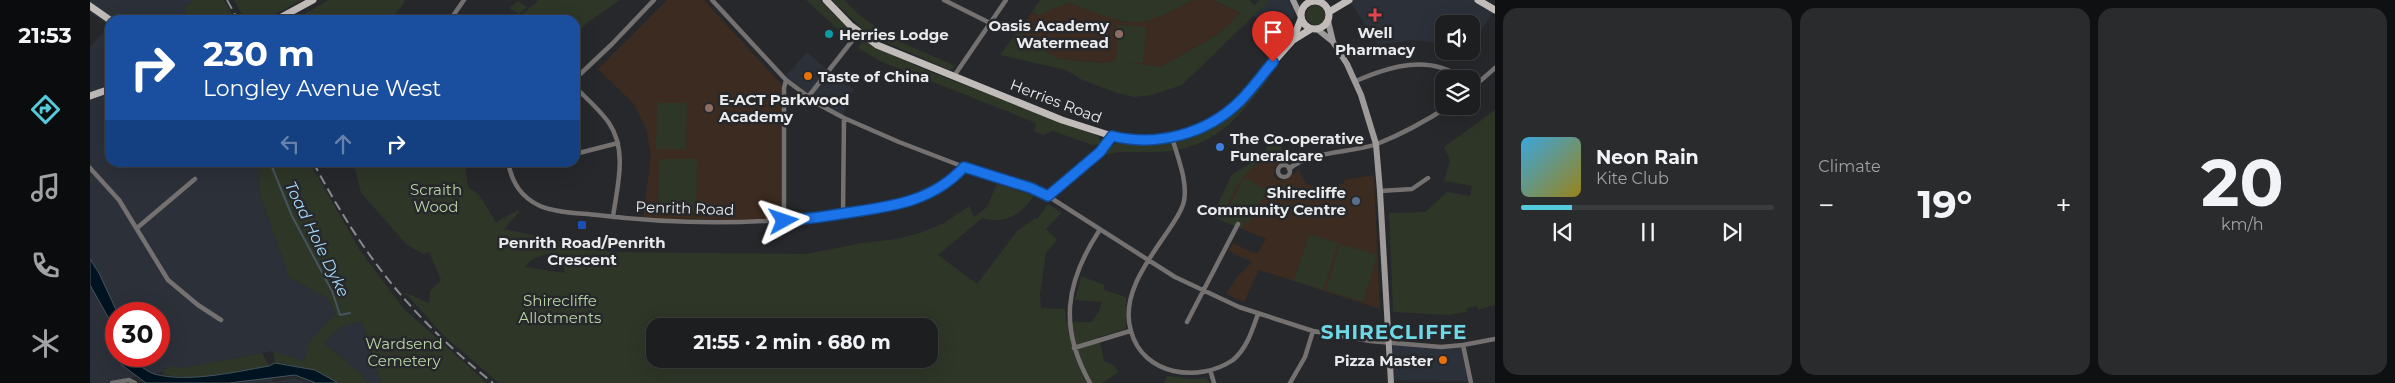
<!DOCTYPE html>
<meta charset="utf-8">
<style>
body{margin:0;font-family:Montserrat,sans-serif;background:#292b2d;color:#f1f3f6;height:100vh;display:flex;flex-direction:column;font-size:19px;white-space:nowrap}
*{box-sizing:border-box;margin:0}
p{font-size:16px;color:#a0a2a5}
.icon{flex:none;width:28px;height:28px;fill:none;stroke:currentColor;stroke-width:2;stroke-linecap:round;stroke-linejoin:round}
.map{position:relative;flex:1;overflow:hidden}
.sheet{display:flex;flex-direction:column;gap:8px;padding:8px;background:#0f1012;width:900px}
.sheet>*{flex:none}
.banner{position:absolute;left:15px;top:15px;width:475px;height:152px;border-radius:15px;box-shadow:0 5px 20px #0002,0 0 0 1px #3a3c3e;background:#1a4fa0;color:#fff;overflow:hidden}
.buttons{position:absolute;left:1345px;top:15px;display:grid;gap:10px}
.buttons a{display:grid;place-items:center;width:45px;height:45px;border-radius:10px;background:#1c1e20;box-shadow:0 5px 20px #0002,0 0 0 1px #3a3c3e;font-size:25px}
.speed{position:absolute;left:15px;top:302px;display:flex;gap:10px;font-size:25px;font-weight:700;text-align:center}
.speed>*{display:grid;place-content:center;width:65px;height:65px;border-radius:50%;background:#1c1e20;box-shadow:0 5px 20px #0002,0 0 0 1px #3a3c3e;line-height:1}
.speed .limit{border:8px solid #d22;background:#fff;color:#111}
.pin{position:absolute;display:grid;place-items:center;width:42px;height:42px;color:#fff;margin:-51px -21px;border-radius:50% 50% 50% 0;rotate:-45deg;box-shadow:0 0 5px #0007}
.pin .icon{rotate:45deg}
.me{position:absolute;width:55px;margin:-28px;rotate:85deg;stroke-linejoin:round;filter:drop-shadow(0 0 4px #0008)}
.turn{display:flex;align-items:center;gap:18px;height:105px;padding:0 15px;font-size:22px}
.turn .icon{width:65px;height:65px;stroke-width:2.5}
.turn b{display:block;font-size:35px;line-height:42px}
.lanes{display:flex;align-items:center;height:48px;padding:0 15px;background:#0003;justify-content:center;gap:25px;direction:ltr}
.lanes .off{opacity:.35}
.big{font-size:38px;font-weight:700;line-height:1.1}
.sheet .card{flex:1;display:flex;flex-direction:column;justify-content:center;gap:8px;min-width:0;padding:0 18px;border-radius:15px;background:#292b2d}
.sheet .dial{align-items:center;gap:0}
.dial b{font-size:65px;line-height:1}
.song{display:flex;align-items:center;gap:15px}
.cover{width:60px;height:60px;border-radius:8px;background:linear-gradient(135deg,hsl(200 70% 55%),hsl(50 70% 35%))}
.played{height:5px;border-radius:2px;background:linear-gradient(90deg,#53cbda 20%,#3a3c3e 20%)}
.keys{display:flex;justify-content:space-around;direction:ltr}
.heat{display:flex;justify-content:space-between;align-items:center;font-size:28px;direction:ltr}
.sheet .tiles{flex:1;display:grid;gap:8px;grid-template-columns:repeat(3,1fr)}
.trip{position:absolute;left:556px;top:318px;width:292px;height:50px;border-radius:15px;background:#1c1e20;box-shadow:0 5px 20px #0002,0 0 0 1px #3a3c3e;font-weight:700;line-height:50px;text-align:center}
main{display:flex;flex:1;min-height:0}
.tabs{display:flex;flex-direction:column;width:90px;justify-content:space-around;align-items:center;background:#0b0c0d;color:#a0a2a5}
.tabs .icon{width:35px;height:35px}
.tabs .current{color:#53cbda}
.tabs b{font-size:22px;color:#f1f3f6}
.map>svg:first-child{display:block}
.built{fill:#2c3039;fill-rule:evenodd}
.education{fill:#3b2b20}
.green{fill:#2e3628;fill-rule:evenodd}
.water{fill:#001320;stroke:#46545d}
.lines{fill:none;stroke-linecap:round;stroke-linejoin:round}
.stream{stroke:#46545d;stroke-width:2}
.street{stroke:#747170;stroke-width:4.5}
.secondary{stroke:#9f9b9a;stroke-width:6}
.primary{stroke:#c1bcba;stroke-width:7}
.rail{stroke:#888a8d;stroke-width:2;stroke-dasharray:10 5;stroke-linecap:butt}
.route-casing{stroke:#114b97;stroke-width:12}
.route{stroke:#1a73e8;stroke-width:9}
.health-dot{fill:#e0444e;stroke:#26282b;stroke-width:2}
.culture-dot{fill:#0f9aa8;stroke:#26282b;stroke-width:2}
.education-dot{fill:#8d6e63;stroke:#26282b;stroke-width:2}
.food-dot{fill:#e8710a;stroke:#26282b;stroke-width:2}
.shop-dot{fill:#3f7fe0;stroke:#26282b;stroke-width:2}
.service-dot{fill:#5c6f8a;stroke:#26282b;stroke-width:2}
.transit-dot{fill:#1a4fb4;stroke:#26282b;stroke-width:2}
.labels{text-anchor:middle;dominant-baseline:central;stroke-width:5;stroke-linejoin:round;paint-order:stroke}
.poi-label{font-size:15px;font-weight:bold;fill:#e8eaec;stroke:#26282b;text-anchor:start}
.street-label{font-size:15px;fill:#e8eaec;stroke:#26282b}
.park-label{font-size:15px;fill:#b9d4a4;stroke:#26282b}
.water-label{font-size:16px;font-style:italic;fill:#a6d9fb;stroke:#26282b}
.district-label{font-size:20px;font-weight:bold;letter-spacing:1px;fill:#6ed8e6;stroke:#26282b}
</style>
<main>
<nav class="tabs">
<b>21:53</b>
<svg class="icon current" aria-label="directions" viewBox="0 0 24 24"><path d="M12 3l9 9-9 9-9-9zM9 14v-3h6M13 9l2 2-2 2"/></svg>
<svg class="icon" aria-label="music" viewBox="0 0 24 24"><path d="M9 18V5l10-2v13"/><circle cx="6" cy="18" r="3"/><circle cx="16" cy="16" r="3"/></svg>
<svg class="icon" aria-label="phone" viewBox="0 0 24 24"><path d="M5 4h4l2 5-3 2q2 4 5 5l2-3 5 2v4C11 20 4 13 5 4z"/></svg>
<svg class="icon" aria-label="climate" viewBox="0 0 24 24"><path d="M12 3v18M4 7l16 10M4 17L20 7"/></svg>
</nav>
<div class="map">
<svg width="1405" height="383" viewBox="0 0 1405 383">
<rect width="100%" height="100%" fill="#26282b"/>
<!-- built -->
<path class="built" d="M0 0H102L103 2 94 6 98 20H20V162L168 163 169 193 199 277 239 299 245 314 217 345 218 351 213 361 183 351 15 383H0V47L19 26 0 12ZM26 314H69V356H26Z
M1180 0H1199L1204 10V17L1192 31 1181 23 1172 26 1163 15Z
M1259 0H1388L1404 9 1381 48V24H1354V44L1323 40 1288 45Z
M717 52 748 80 764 89 752 117 728 104 694 78Z
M272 321 291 383H278L271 374 234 343 249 328Z
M1298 344 1330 346 1373 345 1381 381 1300 380Z
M182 376 183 382 204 378 221 383H139Z"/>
<!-- education -->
<path class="education" d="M577 0H614L691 84 692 216 688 221 553 218 561 154 556 129 544 104 508 69Z
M1102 0H1122L1151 13 1127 35 1070 67 1028 61 1012 63 968 59 927 32 942 12 945 14 978 3 1034 22 1057 21Z
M1182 158H1186L1195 165H1186L1184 169V177L1190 180H1195L1209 169 1216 184 1233 188 1254 183V180L1284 175 1290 309 1169 270 1154 302 1136 294 1146 278 1162 262 1138 251 1143 243 1166 254 1176 239 1152 229 1155 221 1134 212 1152 177 1159 168Z"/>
<!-- green -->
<path class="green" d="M102 0H134L145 20H98L94 6 103 2Z
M144 0H212L174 20H155Z
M239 0H314V3L301 20H204Z
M449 0H530L497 23 485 35V20H425Z
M716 0H730L760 31 753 34Z
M742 0H754C790 37 821 46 866 66L860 70 779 35Z
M950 0H1102C1087 7 1070 18 1055 21 1029 26 1002 10 978 3L949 15 942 12Z
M1122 0H1160L1164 5 1170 0H1180L1092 85 1062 95 1044 97 1027 93 992 80 976 70 910 55 927 32 968 59 1012 63 1026 61 1028 25 1056 27 1053 63 1036 62 1070 67 1127 35 1151 13Z
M428 1 437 7 429 14 419 8Z
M1216 15a10 10 0 1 1 20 0a10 10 0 1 1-20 0Z
M772 41 840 72 1008 136 1012 144 1002 145 963 131 953 135 944 131 946 123 790 61 768 48Z
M1175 77 1178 79C1147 120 1124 149 1068 152 1053 153 1028 150 1015 155L1013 153 1026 143 1062 145 1088 141 1118 129 1152 104Z
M567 103H597L596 149H566Z
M1405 110V305L1388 310 1387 306 1377 308V312L1358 315 1303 312 1299 213 1335 212 1357 192 1380 196 1382 186 1354 181 1360 160 1354 147Z
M1185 134 1198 161 1195 165 1186 158C1154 164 1148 185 1135 211L1153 220 1137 211 1154 178 1177 190 1159 223 1155 221 1152 229 1122 217 1142 174 1170 158Z
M569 159H607L606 211 568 210Z
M168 163H220L271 252 314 309 397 383H291L272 321 249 328 234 343 271 374 278 383H248L196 364 185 363 183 351 213 361 218 351 216 345 245 314 239 299 199 277 169 193Z
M260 163H375L378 187 389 195 406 222 428 210 429 212 414 229 522 252 716 254 772 243 807 239 830 233 854 223 879 206 884 217 897 207 907 184 944 196C931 215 915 225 892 218L848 255 887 284 927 231 945 218 947 219 958 204 972 213 956 229 967 240 956 253 950 295 951 308 975 309 976 322H1002L1009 311 1012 302 985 300 991 276 1014 285V290L1036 297V327L1033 330 1009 337 1014 361 1022 364 1029 372 1012 383H409L356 338 314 292 339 303 340 291 351 280 339 252 333 254 317 245 271 193 266 172ZM455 254 471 258 475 273 435 267 441 260ZM565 326H840V359H565Z
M1219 234 1248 243 1233 290 1204 281Z
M1250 244 1287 255 1273 302 1236 290Z
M172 353 179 366 107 378 73 375 76 366 92 368Z
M1077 376 1102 379 1116 378 1120 383H1074Z"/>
<!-- water -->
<path class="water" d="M0 259 9 273 28 314H26V351L22 324 0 285Z
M29 356H40L41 360C48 364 56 371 64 374 98 383 145 372 179 366L185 363 225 370 248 383H226L205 375 139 383H56L32 365Z"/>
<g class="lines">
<!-- stream -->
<path class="stream" d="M180 162 202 216 242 291 250 315 260 313"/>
<!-- street -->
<path class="street" d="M622 0 696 80 728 104 754 118 809 142 874 167 950 191 1085 277 1149 307 1223 331 1280 341 1351 347 1373 345 1405 339
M854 0 900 23
M360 20 374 0
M864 76 916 0
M485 79 522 44 564 0
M1266 81C1300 66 1340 54 1373 79
M485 87C496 98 510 110 519 123 538 151 527 187 523 217
M1381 89 1405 68
M718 97 769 32
M1082 137C1087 156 1098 181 1094 201 1092 212 1084 221 1078 231 1059 259 1030 295 1041 331 1053 376 1109 383 1143 360 1157 348 1162 331 1168 314
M485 154 528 143
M418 162C422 183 431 197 450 206 467 213 489 213 507 215 590 225 674 225 757 213 779 210 803 208 824 201 844 194 861 182 874 167
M1188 171a6 6 0 1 1 12 0a6 6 0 1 1-12 0Z
M0 168 29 200 78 280 108 305 131 320
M1199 169C1219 151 1262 153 1287 144 1312 134 1336 121 1359 106
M1290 191 1322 189 1338 178
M958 196 1011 152 1022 136
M753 214 754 118
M694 221V88L696 80
M47 228 105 179
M1097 322 1148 224
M1373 345 1381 383
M984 348 1040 331
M1121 373 1124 383
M22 383 39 380 45 383
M1000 383C969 328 975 283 1009 231
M1200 383 1215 357 1223 331"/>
<!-- secondary -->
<path class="secondary" d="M1203 0 1210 15
M1220 0H1222
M1238 21 1243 42 1257 64 1271 95 1286 144 1290 191 1301 383
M1227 29 1242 41"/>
<!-- primary -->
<path class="primary" d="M736 0 760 25 787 45 972 120 1022 136 1046 141 1082 137 1098 133 1126 120 1149 101 1203 40 1221 29
M1388 0 1405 10
M1211 15a14 14 0 1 1 28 0a14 14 0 1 1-28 0Z
M0 6 20 20
M1239 12 1259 0
M186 20 223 0
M1203 39 1211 19
M0 96 20 89"/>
<!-- rail -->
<path class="rail" d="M137 0 148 20
M223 162C273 256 321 317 403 383"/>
</g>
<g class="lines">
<defs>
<path id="route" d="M694 221C717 219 740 216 763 212 805 206 844 200 874 167L941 188 958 196 1010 152 1022 136C1067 147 1117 134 1150 101 1162 89 1172 75 1183 62"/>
</defs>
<!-- route casing -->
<use href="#route" class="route-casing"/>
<!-- route -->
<use href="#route" class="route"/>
</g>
<!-- markers -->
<path class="health-dot" d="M1282.5 7.5h5v5h5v5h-5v5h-5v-5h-5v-5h5z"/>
<circle class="culture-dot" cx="739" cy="34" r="5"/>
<g class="education-dot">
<circle cx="1029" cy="34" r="5"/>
<circle cx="619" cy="108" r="5"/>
</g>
<g class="food-dot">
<circle cx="718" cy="76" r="5"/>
<circle cx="1353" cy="360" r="5"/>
</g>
<circle class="shop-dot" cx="1130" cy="147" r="5"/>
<circle class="service-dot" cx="1266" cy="201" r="5"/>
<rect class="transit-dot" x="487" y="220" width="10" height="10" rx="2.5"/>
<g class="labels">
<!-- poi labels -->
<g class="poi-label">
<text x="1019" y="25" text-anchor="end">Oasis Academy<tspan x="1019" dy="17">Watermead</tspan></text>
<text x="1285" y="32" text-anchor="middle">Well<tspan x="1285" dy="17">Pharmacy</tspan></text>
<text x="749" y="34">Herries Lodge</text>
<text x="728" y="76">Taste of China</text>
<text x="629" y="99">E-ACT Parkwood<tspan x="629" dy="17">Academy</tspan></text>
<text x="1140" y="138">The Co-operative<tspan x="1140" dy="17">Funeralcare</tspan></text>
<text x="1256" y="192" text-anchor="end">Shirecliffe<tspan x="1256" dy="17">Community Centre</tspan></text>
<text x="492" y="242" text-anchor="middle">Penrith Road/Penrith<tspan x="492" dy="17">Crescent</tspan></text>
<text x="1343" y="360" text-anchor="end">Pizza Master</text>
</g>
<!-- street labels -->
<g class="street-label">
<text transform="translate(966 101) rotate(21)">Herries Road</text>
<text transform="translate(595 208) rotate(2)">Penrith Road</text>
</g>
<!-- park labels -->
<g class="park-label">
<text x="346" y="189">Scraith<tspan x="346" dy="17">Wood</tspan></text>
<text x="470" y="300">Shirecliffe<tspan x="470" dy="17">Allotments</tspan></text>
<text x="314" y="343">Wardsend<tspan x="314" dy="17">Cemetery</tspan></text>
</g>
<!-- water labels -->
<g class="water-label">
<text transform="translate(227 239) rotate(64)">Toad Hole Dyke</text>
</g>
<!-- district labels -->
<g class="district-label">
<text x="1304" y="332">SHIRECLIFFE</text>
</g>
</g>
</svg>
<div class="buttons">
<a><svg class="icon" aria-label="sound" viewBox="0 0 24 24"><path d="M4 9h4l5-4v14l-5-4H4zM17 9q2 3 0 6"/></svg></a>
<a><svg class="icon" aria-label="layers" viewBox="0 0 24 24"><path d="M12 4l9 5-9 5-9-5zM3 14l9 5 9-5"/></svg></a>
</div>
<div class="speed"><div class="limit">30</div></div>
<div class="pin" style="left:1183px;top:62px;background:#d93025"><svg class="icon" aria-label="arrive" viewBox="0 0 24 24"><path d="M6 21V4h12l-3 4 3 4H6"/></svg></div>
<svg class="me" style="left:694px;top:221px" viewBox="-20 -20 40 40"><path d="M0-17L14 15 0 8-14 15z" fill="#1a73e8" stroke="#fff" stroke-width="4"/></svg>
<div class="trip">21:55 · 2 min · 680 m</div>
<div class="banner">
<div class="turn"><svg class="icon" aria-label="right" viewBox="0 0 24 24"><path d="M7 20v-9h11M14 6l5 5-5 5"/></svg><div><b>230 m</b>Longley Avenue West</div></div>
<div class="lanes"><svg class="icon off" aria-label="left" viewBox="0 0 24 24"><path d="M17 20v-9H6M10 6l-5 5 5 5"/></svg><svg class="icon off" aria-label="ahead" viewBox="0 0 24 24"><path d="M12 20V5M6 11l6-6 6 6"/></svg><svg class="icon" aria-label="right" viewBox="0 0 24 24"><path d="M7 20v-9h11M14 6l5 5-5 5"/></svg></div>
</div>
</div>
<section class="sheet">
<div class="tiles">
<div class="card">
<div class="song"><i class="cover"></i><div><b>Neon Rain</b><p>Kite Club</p></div></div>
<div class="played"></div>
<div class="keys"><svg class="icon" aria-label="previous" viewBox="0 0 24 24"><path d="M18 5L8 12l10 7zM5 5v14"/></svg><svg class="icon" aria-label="pause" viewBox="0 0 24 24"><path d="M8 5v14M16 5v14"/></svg><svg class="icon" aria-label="next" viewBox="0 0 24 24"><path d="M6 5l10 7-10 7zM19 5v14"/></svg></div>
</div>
<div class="card"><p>Climate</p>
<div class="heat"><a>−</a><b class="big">19°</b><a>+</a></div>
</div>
<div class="card dial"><b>20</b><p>km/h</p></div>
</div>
</section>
</main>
